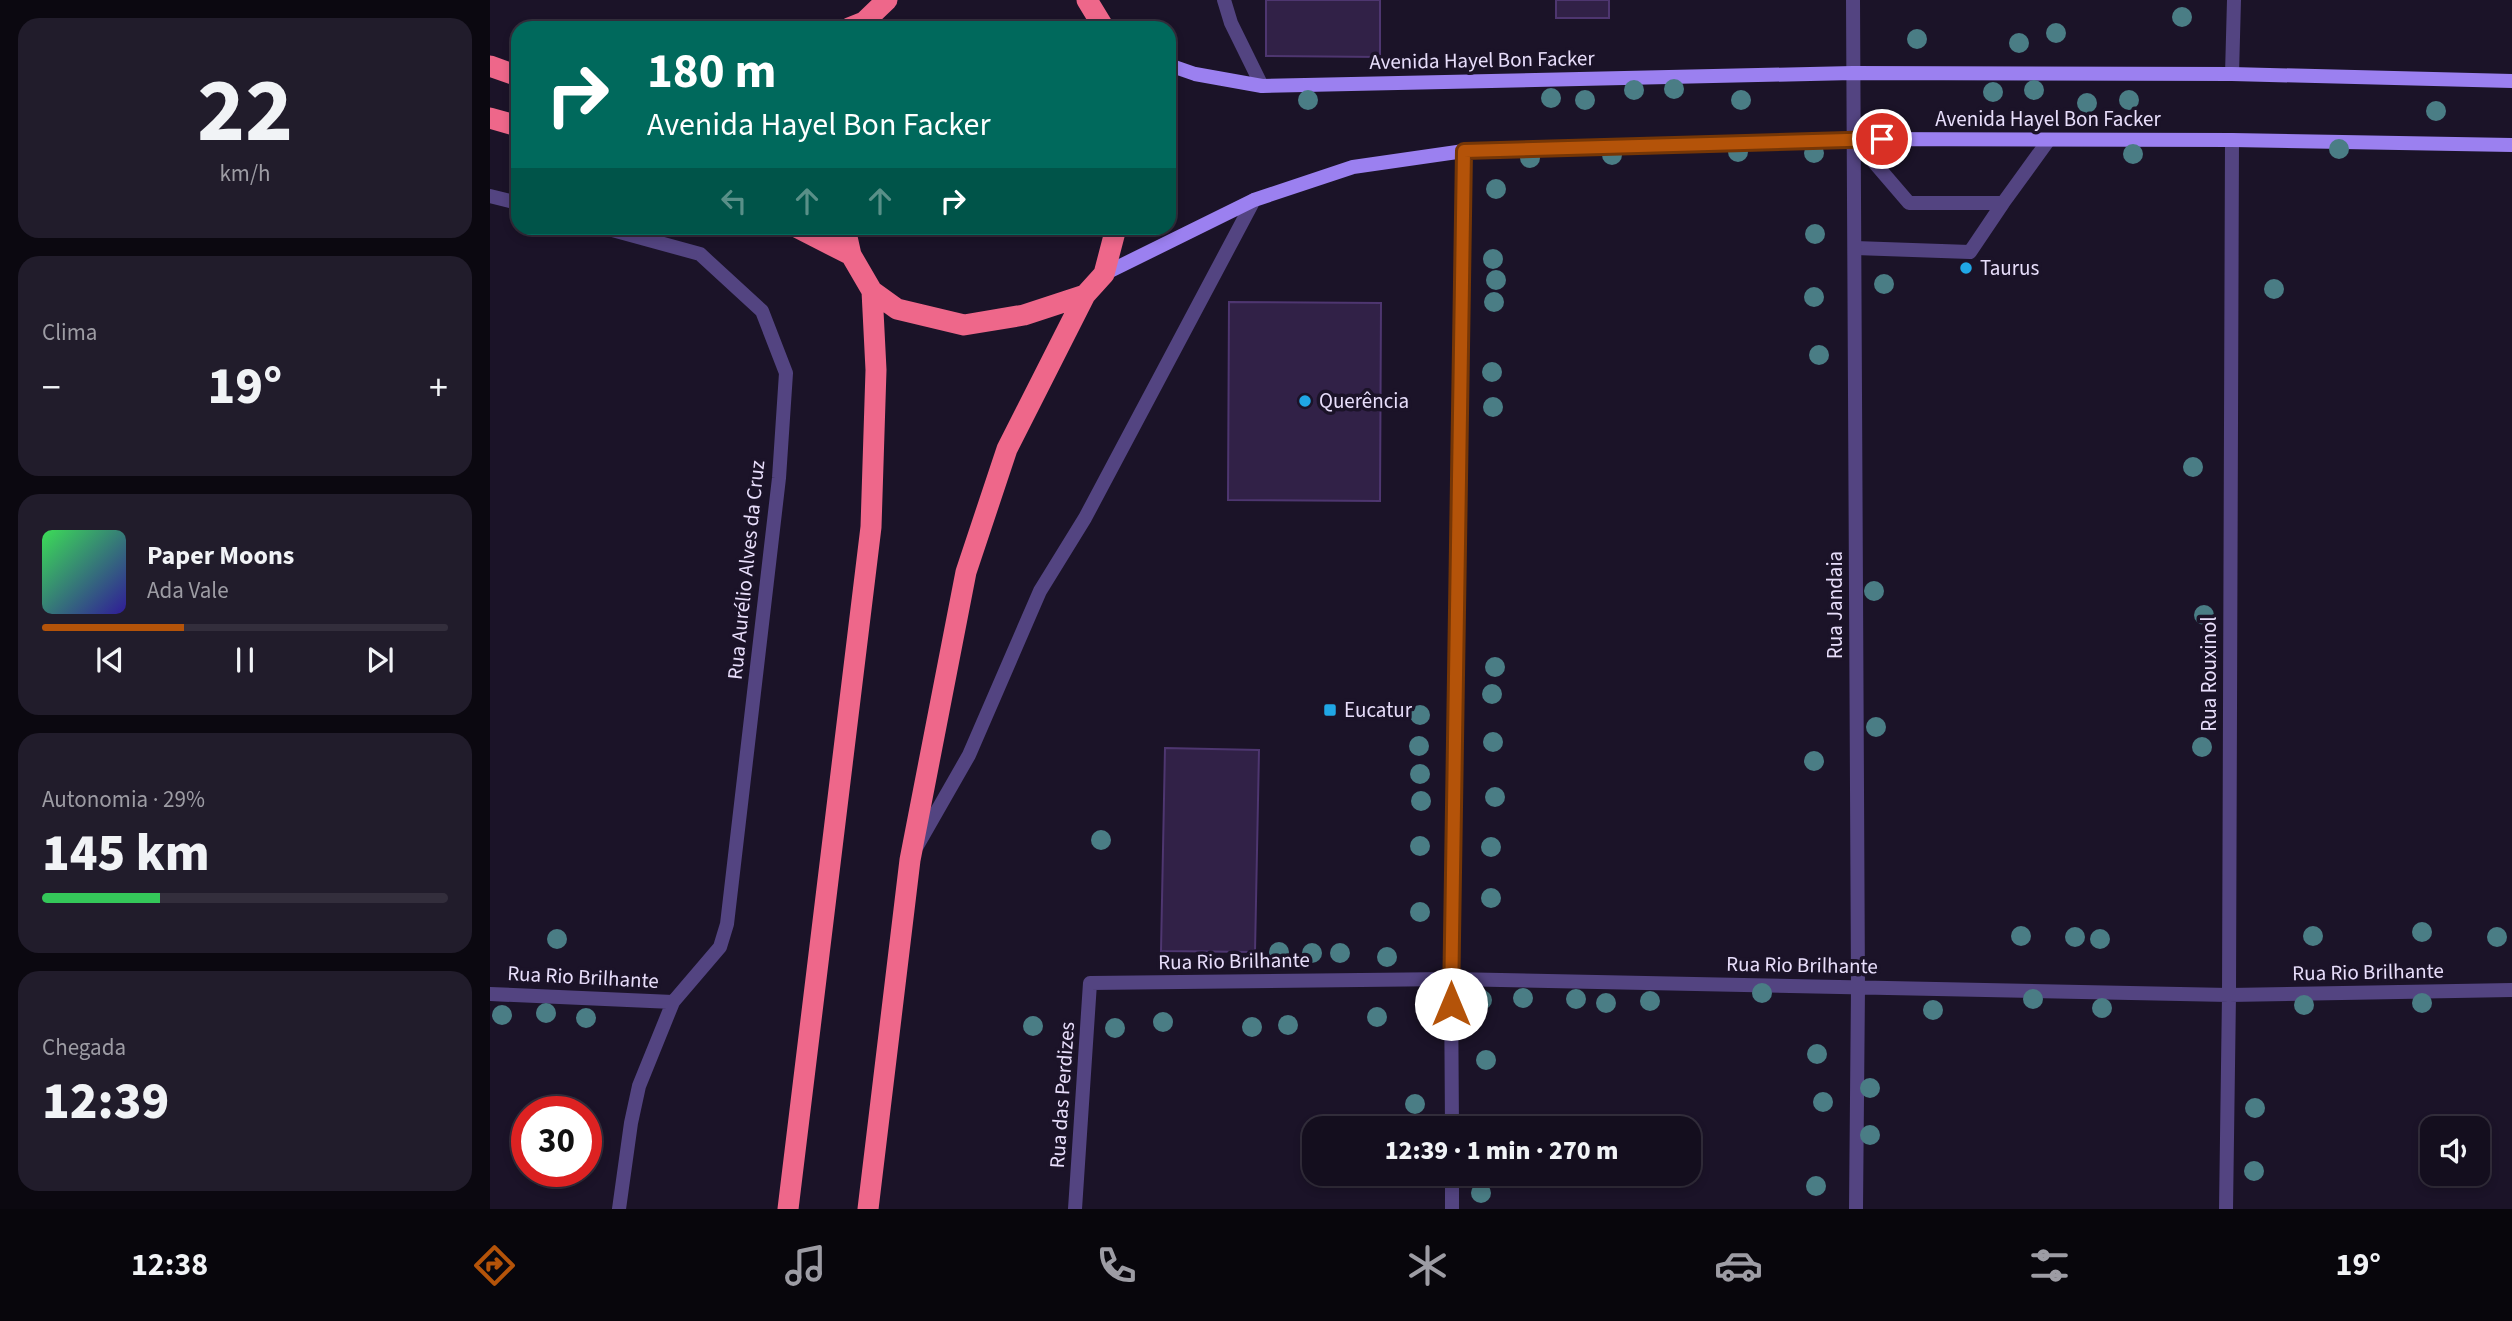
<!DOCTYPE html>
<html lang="pt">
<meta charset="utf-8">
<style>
body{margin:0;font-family:"Source Sans 3",sans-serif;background:#211c2b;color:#f1f3f6;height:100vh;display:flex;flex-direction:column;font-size:26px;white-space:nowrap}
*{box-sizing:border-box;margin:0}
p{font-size:23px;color:#9d9ca4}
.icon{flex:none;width:38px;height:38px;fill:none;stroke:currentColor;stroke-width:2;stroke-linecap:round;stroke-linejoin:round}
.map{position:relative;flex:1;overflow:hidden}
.panel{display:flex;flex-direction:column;gap:18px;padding:18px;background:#0b0810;width:490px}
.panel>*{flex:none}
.hud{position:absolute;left:21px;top:21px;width:665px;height:214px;border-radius:21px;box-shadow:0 4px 10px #0003,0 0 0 2px #332e3c;background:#00695c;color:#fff;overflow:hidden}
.controls{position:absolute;left:1930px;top:1116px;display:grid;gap:14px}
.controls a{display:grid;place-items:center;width:70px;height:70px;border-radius:14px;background:#140e1e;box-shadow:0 4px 10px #0003,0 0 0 2px #332e3c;font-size:35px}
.speed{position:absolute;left:21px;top:1096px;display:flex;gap:14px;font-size:35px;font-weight:700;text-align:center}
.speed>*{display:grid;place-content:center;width:91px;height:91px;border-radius:50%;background:#140e1e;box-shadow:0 4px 10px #0003,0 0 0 2px #332e3c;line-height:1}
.speed .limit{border:10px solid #d22;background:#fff;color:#111}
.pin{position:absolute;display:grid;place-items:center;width:60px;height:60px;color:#fff;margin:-30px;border:4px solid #fff;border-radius:50%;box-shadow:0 2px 7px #0007}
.me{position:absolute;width:77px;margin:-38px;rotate:0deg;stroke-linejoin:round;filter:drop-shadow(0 0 5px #0008)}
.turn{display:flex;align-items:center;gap:24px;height:147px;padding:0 21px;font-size:32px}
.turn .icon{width:91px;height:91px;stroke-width:2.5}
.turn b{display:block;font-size:49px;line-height:60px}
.lanes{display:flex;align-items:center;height:66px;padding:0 21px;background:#0003;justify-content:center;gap:35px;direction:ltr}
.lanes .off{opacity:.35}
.big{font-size:52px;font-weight:800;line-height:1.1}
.panel .widget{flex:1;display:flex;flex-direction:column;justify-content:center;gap:10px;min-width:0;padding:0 24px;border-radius:21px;background:#211c2b}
.panel .dial{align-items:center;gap:0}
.dial b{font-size:91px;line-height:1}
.song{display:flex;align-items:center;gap:21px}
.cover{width:84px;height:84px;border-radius:10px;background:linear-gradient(135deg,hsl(130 70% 55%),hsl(250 70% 35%))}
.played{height:7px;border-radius:4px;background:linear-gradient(90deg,#b45309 35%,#332e3c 35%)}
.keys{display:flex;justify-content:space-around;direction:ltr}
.heat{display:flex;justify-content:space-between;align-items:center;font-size:38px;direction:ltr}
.charge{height:10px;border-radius:5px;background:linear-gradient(90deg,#34c759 29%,#332e3c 0)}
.trip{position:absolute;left:812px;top:1116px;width:399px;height:70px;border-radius:21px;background:#140e1e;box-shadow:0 4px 10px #0003,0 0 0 2px #332e3c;font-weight:800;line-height:70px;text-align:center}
.tab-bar{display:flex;height:112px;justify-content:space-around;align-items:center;background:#08060c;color:#9d9ca4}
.tab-bar .icon{width:49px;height:49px}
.tab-bar .active{color:#b45309}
.tab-bar b{font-size:32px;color:#f1f3f6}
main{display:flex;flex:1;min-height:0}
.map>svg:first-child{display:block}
.building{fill:#312147;stroke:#4e3670;stroke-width:2}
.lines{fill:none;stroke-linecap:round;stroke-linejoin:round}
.lane{stroke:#534481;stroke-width:14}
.street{stroke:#534481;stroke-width:14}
.secondary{stroke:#9b80f0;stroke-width:14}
.highway{stroke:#ee678a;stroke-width:21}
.tree{fill:#4a7d85}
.route-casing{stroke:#753606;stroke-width:18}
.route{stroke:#b45309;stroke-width:12}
.poi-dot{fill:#20a7e6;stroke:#1b1328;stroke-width:2.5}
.labels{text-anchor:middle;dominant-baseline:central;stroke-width:7;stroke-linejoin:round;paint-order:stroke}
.street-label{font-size:21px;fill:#e8defb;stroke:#1b1328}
.poi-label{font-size:21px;fill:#e8defb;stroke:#1b1328;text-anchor:start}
</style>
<main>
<section class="panel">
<div class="widget dial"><b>22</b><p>km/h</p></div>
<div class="widget"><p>Clima</p>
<div class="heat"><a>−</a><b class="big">19°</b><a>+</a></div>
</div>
<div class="widget">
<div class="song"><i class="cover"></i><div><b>Paper Moons</b><p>Ada Vale</p></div></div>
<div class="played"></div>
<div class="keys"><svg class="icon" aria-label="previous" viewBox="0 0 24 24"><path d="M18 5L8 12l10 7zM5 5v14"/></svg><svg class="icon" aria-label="pause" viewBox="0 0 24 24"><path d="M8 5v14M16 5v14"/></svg><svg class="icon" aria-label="next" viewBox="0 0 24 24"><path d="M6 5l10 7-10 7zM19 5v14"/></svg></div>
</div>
<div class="widget"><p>Autonomia · 29%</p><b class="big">145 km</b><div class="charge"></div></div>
<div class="widget"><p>Chegada</p><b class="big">12:39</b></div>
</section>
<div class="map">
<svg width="2022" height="1209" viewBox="0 0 2022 1209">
<rect width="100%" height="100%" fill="#1b1328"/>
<!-- building -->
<path class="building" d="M776 0H890V57L776 56Z
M1066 0H1119V18H1066Z
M739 302 891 303 890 501 738 500Z
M675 748 769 750 765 952 671 951Z"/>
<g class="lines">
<!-- lane -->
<path class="lane" d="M1364 139 1419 203H1513L1558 141
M1365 248 1480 252 1513 203
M427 846 479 755 550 591 595 518 764 200"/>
<!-- street -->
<path class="street" d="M734 0 741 23 772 86
M1363 0 1368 987 1366 1209
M1742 74 1744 0
M0 196 28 203
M115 228 210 254 272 311 296 373 289 478 237 924 230 947 183 1002 149 1086 141 1123 129 1209
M0 994 183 1002
M962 1129 961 979 974 151
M962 1174V1209
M585 1209 600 983 961 979 1739 995 2022 990
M1736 1209 1739 995 1742 140"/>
<!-- secondary -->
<path class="secondary" d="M679 65 705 74 772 86 1363 73 1742 74 2022 81
M614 274 764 200 863 167 974 151 1364 139 1742 140 2022 145"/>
<!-- highway -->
<path class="highway" d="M597 0 614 28
M359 28 374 22 397 0
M0 66 28 76
M0 118 28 126
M308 228 361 255
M355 228 361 255 382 291 407 309 474 325 534 315 595 295
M298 1209 381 527 386 370 382 291
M378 1209 420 860 476 572 517 449 595 295 614 274 626 228"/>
</g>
<!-- trees -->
<g class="tree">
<circle cx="1692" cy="17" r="10"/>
<circle cx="1566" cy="33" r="10"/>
<circle cx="1427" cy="39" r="10"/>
<circle cx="1529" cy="43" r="10"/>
<circle cx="1184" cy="89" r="10"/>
<circle cx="1144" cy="90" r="10"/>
<circle cx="1544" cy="90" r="10"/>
<circle cx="1503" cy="92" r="10"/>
<circle cx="1061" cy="98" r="10"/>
<circle cx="818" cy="100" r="10"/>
<circle cx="1095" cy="100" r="10"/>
<circle cx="1251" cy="100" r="10"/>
<circle cx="1639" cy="100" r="10"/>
<circle cx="1597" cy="103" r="10"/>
<circle cx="1946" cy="111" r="10"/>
<circle cx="1849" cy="149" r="10"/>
<circle cx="1248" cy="152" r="10"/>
<circle cx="1324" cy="153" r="10"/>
<circle cx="1643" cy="154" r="10"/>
<circle cx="1122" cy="155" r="10"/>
<circle cx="1040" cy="158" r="10"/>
<circle cx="1006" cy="189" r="10"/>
<circle cx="1325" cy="234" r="10"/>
<circle cx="1003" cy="259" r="10"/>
<circle cx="1006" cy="280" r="10"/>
<circle cx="1394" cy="284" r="10"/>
<circle cx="1784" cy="289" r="10"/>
<circle cx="1324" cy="297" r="10"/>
<circle cx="1004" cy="302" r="10"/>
<circle cx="1329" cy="355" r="10"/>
<circle cx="1002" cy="372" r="10"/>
<circle cx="1003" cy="407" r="10"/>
<circle cx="1703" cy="467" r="10"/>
<circle cx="1384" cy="591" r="10"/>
<circle cx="1714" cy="615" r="10"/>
<circle cx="1005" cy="667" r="10"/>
<circle cx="1002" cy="694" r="10"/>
<circle cx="930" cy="715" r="10"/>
<circle cx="1386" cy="727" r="10"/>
<circle cx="1003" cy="742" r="10"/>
<circle cx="929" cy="746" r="10"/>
<circle cx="1712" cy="747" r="10"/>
<circle cx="1324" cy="761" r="10"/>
<circle cx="930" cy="774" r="10"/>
<circle cx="1005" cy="797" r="10"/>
<circle cx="931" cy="801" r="10"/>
<circle cx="611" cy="840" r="10"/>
<circle cx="930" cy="846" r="10"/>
<circle cx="1001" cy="847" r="10"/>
<circle cx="1001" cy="898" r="10"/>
<circle cx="930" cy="912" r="10"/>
<circle cx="1932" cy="932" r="10"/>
<circle cx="1531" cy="936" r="10"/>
<circle cx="1823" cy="936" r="10"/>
<circle cx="1585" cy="937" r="10"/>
<circle cx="2007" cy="937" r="10"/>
<circle cx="67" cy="939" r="10"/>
<circle cx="1610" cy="939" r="10"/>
<circle cx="789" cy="952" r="10"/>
<circle cx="822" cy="953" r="10"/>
<circle cx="850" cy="953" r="10"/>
<circle cx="897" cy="957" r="10"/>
<circle cx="1272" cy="993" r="10"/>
<circle cx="1033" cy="998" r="10"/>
<circle cx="1086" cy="999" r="10"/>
<circle cx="1543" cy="999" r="10"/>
<circle cx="992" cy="1000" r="10"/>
<circle cx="1160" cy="1001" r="10"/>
<circle cx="1116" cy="1003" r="10"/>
<circle cx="1932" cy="1003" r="10"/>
<circle cx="1814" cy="1005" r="10"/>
<circle cx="1612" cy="1008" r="10"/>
<circle cx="1443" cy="1010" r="10"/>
<circle cx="56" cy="1013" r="10"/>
<circle cx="12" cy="1015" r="10"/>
<circle cx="887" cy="1017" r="10"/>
<circle cx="96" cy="1018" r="10"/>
<circle cx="673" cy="1022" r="10"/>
<circle cx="798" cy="1025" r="10"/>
<circle cx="543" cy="1026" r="10"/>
<circle cx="762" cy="1027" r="10"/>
<circle cx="625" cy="1028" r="10"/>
<circle cx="1327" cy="1054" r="10"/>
<circle cx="996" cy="1060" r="10"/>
<circle cx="1380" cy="1088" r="10"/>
<circle cx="1333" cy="1102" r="10"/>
<circle cx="925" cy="1104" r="10"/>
<circle cx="1765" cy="1108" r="10"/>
<circle cx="1380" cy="1135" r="10"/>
<circle cx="1764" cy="1171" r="10"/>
<circle cx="1326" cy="1186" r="10"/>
<circle cx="991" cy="1193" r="10"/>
</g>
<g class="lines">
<defs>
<path id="route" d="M961 1004 974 151 1392 139"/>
</defs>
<!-- route casing -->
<use href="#route" class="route-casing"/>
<!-- route -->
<use href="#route" class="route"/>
</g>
<!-- markers -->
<g class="poi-dot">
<circle cx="1476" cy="268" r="7"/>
<circle cx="815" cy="401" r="7"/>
<rect x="833" y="703" width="14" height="14" rx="3.5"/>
</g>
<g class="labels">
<!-- street labels -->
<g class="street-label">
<text transform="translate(992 60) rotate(-1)">Avenida Hayel Bon Facker</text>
<text x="1558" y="119">Avenida Hayel Bon Facker</text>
<text transform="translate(256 570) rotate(-84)">Rua Aurélio Alves da Cruz</text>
<text transform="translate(1345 605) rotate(-90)">Rua Jandaia</text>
<text transform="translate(1719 674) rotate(-90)">Rua Rouxinol</text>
<text transform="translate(744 961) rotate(-1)">Rua Rio Brilhante</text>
<text transform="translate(1312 965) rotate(1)">Rua Rio Brilhante</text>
<text transform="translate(1878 972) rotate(-1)">Rua Rio Brilhante</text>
<text transform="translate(93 977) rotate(3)">Rua Rio Brilhante</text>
<text transform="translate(572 1095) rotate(-86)">Rua das Perdizes</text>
</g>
<!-- poi labels -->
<g class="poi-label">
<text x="1490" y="268">Taurus</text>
<text x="829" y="401">Querência</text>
<text x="854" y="710">Eucatur</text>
</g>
</g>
</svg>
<div class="controls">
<a><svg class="icon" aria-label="sound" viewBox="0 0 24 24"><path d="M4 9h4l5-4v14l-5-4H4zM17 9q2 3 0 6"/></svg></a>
</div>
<div class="speed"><div class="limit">30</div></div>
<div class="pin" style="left:1392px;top:139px;background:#d93025"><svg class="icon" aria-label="arrive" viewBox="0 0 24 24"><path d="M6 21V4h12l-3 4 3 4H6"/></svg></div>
<svg class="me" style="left:961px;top:1004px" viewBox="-20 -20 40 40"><circle r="19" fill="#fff"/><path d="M0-13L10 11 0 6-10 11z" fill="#b45309"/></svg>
<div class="trip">12:39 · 1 min · 270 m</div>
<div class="hud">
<div class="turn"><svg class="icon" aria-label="right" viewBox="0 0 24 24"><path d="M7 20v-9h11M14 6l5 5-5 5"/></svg><div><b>180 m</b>Avenida Hayel Bon Facker</div></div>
<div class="lanes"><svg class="icon off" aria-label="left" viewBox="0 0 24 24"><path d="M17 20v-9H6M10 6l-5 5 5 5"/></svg><svg class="icon off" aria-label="ahead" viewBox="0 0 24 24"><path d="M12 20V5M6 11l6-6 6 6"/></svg><svg class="icon off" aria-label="ahead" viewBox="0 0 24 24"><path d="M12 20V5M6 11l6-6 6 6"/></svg><svg class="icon" aria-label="right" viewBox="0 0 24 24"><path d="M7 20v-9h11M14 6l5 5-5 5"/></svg></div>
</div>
</div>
</main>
<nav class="tab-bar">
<b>12:38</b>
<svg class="icon active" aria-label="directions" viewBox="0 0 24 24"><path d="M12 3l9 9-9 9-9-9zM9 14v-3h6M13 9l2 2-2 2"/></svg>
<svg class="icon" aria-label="music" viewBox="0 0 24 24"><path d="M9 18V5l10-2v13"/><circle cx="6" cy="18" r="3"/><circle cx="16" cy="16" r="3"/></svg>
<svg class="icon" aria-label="phone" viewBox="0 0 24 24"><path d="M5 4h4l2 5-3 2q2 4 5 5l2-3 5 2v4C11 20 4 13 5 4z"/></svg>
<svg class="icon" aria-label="climate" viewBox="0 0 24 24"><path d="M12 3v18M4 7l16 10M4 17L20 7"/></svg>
<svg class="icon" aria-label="car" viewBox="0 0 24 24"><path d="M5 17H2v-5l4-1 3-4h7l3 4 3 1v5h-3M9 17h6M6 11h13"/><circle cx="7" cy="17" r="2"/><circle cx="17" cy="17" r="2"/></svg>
<svg class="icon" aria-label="filters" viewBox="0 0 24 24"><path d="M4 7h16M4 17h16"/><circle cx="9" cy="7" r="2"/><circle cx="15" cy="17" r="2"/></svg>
<b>19°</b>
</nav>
